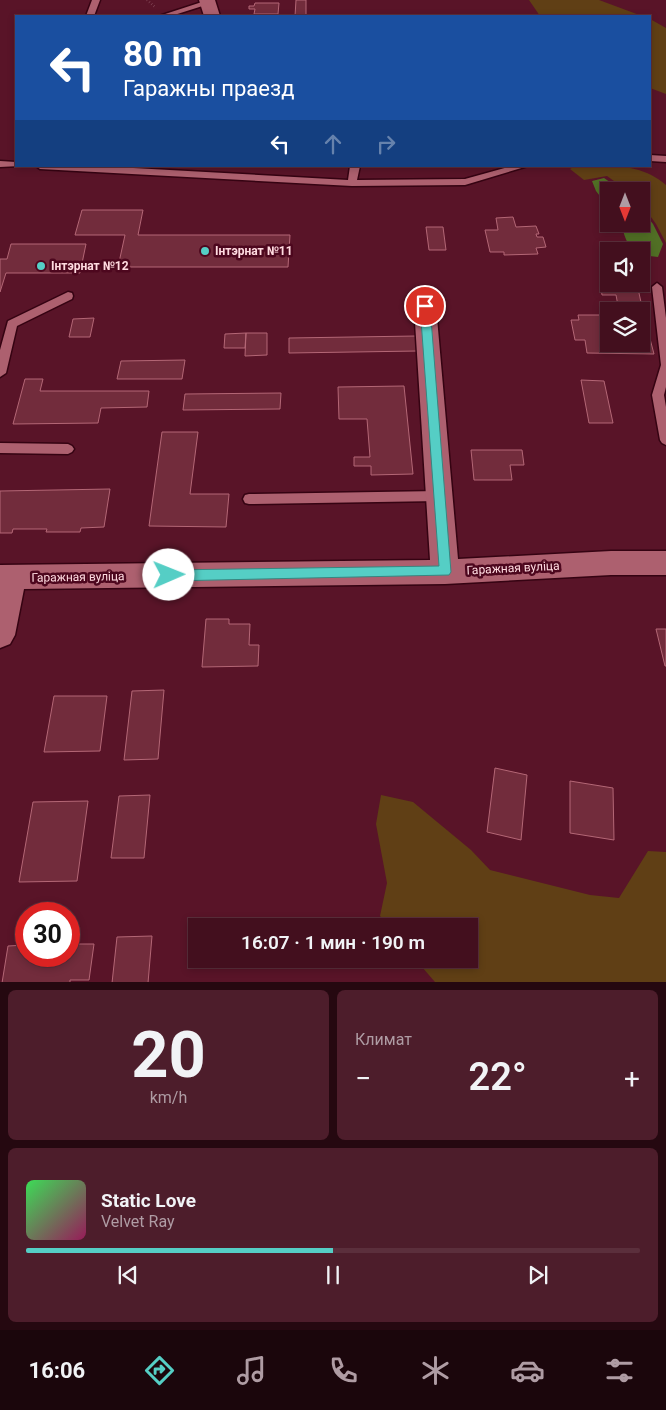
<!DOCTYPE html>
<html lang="ru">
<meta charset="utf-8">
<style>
body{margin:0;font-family:Roboto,sans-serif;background:#4d1d2b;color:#f1f3f6;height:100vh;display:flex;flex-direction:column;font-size:19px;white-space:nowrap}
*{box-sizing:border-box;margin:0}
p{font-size:16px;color:#af9ca4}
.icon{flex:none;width:28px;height:28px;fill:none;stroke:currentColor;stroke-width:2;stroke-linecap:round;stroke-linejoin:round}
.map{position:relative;height:982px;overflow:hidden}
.panel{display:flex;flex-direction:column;gap:8px;padding:8px;background:#250810;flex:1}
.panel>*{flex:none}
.banner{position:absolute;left:15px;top:15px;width:636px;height:152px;border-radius:0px;box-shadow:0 2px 8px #0003,0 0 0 1px #5b2f3c;background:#1a4fa0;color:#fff;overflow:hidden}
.needle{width:32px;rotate:180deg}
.controls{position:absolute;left:600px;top:182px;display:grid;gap:10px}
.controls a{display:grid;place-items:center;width:50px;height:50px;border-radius:0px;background:#430f1e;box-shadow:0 2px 8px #0003,0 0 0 1px #5b2f3c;font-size:25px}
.speed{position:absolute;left:15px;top:902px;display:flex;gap:10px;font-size:25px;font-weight:700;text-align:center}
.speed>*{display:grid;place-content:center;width:65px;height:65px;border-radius:50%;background:#430f1e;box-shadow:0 2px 8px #0003,0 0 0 1px #5b2f3c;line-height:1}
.speed .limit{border:8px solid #d22;background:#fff;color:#111}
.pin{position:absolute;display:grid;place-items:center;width:42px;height:42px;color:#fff;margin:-21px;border:2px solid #fff;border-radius:50%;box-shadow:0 1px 5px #0007}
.me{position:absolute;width:55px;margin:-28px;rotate:89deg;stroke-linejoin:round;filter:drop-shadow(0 0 4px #0008)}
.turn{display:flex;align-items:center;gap:18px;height:105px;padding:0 25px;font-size:22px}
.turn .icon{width:65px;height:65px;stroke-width:2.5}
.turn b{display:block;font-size:35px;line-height:42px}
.lanes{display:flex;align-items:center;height:48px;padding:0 25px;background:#0003;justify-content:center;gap:25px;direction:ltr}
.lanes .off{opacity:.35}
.big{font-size:38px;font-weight:600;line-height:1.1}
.panel .widget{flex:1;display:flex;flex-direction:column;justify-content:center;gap:8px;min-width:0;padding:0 18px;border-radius:8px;background:#4d1d2b}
.panel .dial{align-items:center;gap:0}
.dial b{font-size:65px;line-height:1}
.song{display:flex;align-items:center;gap:15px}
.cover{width:60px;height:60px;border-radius:8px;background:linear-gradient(135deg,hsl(130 70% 55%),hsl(330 70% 35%))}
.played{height:5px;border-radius:2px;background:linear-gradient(90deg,#55cec5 50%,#5b2f3c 50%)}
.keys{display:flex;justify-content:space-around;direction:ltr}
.heat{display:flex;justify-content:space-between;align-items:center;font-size:28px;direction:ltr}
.panel .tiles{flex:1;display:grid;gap:8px;grid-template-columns:1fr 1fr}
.widget:last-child{grid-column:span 2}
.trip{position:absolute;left:188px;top:918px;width:290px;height:50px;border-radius:0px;background:#430f1e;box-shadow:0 2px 8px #0003,0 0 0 1px #5b2f3c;font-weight:600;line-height:50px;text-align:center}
.tabs{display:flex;height:80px;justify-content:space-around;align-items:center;background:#1b060c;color:#af9ca4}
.tabs .icon{width:35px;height:35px}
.tabs .selected{color:#55cec5}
.tabs b{font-size:22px;color:#f1f3f6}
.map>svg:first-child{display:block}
.green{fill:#603f15}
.water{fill:#516f25}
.building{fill:#722c3c;stroke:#b46776}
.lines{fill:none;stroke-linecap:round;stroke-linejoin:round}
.lane-casing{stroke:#350312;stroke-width:3}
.street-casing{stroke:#350312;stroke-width:3}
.path{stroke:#8e5463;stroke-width:2.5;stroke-dasharray:0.5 2.5;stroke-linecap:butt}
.lane{fill:#ad606f;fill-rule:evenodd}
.street{fill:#ad606f;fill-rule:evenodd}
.route{fill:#55cec5;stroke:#378680}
.poi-dot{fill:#55cec5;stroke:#4d071e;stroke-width:2}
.labels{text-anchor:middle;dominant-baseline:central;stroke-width:5;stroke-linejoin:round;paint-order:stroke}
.poi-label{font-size:12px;font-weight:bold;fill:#ffdbe0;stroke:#4d071e;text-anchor:start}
.street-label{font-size:12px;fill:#ffdbe0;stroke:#4d071e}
</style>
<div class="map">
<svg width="666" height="983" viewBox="0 0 666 983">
<rect width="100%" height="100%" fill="#591428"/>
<!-- green -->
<path class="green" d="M529 0H599L642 16H540Z
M650 19 666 28V94L650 88Z
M575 166C607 166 640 162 666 185V243L656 224 641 203V191H628L607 176 584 180 570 169Z
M381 795 413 802 471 850 490 870 590 895 619 898 648 851 666 852V982H435L415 959H469V926H389L380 916 387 883 376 824Z"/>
<!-- water -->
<path class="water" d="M604 178 623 191H609V208L596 191 592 181Z
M641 209 653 224 663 244 658 257 641 255V251C626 251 626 235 620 224H641Z"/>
<!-- building -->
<path class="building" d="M296 0H306V16H295Z
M255 3H279L278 14H254L255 9H249V6H254Z
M82 210H143L138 235H290L288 267H118L125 235H75Z
M513 217 516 227 536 226 539 234H536L537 237H543L546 247 536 248 538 254 504 255V252H490L485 230H498L496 218Z
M426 227H443L446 250H429Z
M11 244H86L80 273H6L0 292V259H7Z
M600 280H609V284H637L644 316H641V311H619L616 295H602Z
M578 315H609V344H641V316H644L654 354 587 353 585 340H575L571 320H579Z
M94 318 90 337H69L73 319Z
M246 333 245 348H224L225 334Z
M246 333H267V355L245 356Z
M416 336 418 351 289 353V338Z
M185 360 182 379H117L121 361Z
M25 379H43L40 391H149L147 407 101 408 98 423 13 424Z
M581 380 604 381 613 423H589Z
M404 386 413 474 371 475V466H354V457H370L367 419H339L338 387Z
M281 393 280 409 183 410 185 394Z
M162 432H198L190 494H229L226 527 149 526Z
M471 450H522L524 465H510L512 480H474Z
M110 489 104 527 81 528 80 532H46L47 529H13L12 533H0V491Z
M206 619H229V624H250L249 645H259L258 666 202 667Z
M656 629H666V666H665Z
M164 690 158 759 124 760 132 691Z
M54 696H107L100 751 44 752Z
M495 768 527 775 521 840 487 832Z
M570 781 613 788 614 840 570 833Z
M150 795 144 858H111L119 796Z
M88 801 77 881 19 882 33 802Z
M152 936 148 983H112L117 937Z
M69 944H94L89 980H70V983H2L8 946 26 945V956H69Z"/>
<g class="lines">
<defs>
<path id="lane" d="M92 0H100L94 16H86Z
M205 1 212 3 171 16H159Z
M650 155 666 156V162L650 161Z
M0 161 16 162V166H20L0 167Z
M36 166H97L348 180 350 166H360L357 180 465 179 512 166H528L465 185 352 186 40 169Z
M657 283 662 287 666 318V387L664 395 666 407V445L662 443 660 440 652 395 661 365 652 287Z
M68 292 72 293 73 296 72 299 17 326 6 373 0 377V350L8 321Z
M0 443 68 444 72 446 74 449 72 452 68 454 0 453Z
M439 491 443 492 445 496 443 500 439 501 249 504 245 503 243 499 245 495 249 494Z"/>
<path id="street" d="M199 0H215L220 16H204Z
M425 298 433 300 436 306 458 559 611 551H666V575H611L445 584 24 589 15 635 10 644 0 648V565L430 560 414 306 417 300Z"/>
</defs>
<!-- lane casing -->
<use href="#lane" class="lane-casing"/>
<!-- street casing -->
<use href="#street" class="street-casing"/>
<!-- path -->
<path class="path" d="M147 0 156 8"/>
<!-- lane -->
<use href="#lane" class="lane"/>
<!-- street -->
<use href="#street" class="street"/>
</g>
<!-- route -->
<path class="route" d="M425 303 430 306 451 572 449 575 169 581 165 579 163 575 165 572 169 570 439 566 420 306Z"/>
<!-- markers -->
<g class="poi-dot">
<circle cx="205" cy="251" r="5"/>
<circle cx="41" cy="266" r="5"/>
</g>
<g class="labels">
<!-- poi labels -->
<g class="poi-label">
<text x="215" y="251">Інтэрнат №11</text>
<text x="51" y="266">Інтэрнат №12</text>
</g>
<!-- street labels -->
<g class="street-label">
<text transform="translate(513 568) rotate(-3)">Гаражная вуліца</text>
<text transform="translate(78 577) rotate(-1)">Гаражная вуліца</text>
</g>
</g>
</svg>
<div class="controls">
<a><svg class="needle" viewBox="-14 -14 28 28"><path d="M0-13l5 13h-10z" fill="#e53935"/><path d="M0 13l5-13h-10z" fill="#af9ca4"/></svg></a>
<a><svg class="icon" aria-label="sound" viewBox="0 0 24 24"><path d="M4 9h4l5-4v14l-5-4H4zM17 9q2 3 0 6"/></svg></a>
<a><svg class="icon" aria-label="layers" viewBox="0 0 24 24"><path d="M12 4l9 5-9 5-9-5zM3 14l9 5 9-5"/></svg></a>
</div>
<div class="speed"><div class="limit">30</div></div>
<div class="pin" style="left:425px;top:306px;background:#d93025"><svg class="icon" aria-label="arrive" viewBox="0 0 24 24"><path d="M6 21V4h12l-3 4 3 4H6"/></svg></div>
<svg class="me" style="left:169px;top:575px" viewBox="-20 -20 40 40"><circle r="19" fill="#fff"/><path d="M0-13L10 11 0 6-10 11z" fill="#55cec5"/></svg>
<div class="trip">16:07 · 1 мин · 190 m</div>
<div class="banner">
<div class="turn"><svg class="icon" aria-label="left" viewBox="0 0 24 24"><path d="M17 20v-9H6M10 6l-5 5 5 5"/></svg><div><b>80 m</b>Гаражны праезд</div></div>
<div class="lanes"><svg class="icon" aria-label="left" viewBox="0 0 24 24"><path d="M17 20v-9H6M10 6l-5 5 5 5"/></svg><svg class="icon off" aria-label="ahead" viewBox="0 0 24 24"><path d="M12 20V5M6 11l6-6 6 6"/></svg><svg class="icon off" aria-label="right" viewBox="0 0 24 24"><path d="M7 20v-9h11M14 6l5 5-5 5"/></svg></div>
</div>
</div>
<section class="panel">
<div class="tiles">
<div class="widget dial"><b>20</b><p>km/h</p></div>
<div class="widget"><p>Климат</p>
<div class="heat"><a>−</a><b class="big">22°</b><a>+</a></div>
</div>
<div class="widget">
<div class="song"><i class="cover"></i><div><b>Static Love</b><p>Velvet Ray</p></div></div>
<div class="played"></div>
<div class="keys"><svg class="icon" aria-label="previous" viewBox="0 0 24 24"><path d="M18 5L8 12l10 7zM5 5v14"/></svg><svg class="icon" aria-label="pause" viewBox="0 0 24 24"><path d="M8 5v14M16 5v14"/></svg><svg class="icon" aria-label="next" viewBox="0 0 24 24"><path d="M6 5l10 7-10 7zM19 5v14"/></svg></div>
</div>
</div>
</section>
<nav class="tabs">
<b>16:06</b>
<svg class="icon selected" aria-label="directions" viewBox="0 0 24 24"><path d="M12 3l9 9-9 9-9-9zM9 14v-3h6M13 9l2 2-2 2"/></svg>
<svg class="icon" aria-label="music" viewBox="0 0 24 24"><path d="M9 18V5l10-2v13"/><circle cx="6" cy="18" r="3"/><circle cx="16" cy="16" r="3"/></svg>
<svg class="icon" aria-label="phone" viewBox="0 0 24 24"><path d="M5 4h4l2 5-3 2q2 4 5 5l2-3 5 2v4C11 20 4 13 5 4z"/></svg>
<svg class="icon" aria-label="climate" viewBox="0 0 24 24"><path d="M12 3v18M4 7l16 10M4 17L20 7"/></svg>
<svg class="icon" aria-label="car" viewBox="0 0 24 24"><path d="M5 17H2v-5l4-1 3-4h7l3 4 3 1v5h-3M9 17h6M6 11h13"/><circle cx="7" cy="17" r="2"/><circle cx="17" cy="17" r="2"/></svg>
<svg class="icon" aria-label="filters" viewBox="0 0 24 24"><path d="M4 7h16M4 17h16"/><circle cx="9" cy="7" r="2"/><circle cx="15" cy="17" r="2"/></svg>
</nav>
